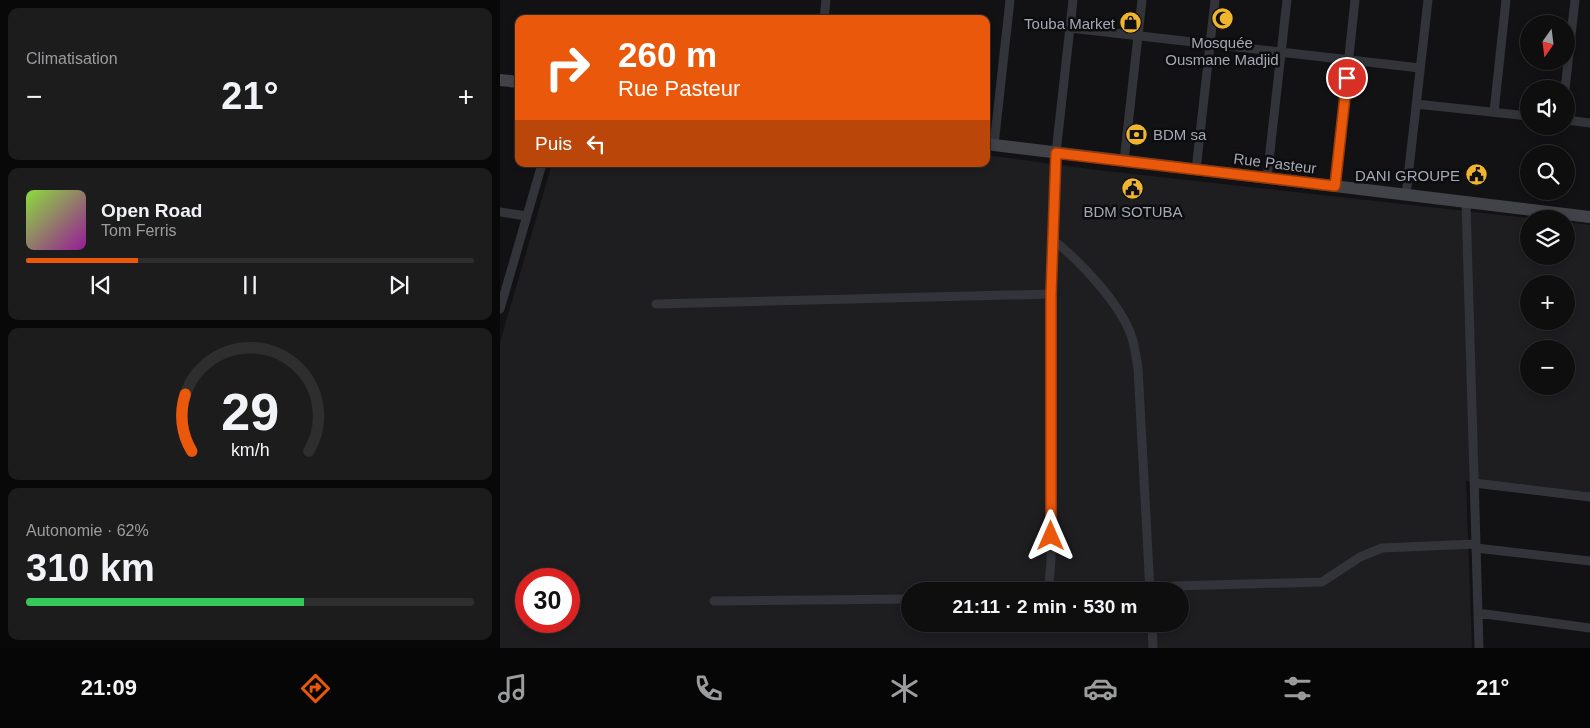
<!DOCTYPE html>
<html lang="fr">
<meta charset="utf-8">
<style>
body{margin:0;font-family:Arial,sans-serif;background:#1c1c1d;color:#f1f3f6;height:100vh;display:flex;flex-direction:column;font-size:19px;white-space:nowrap}
*{box-sizing:border-box;margin:0}
p{font-size:16px;color:#9b9c9e}
.icon{flex:none;width:28px;height:28px;fill:none;stroke:currentColor;stroke-width:2;stroke-linecap:round;stroke-linejoin:round}
.map{position:relative;flex:1;overflow:hidden}
.details{display:flex;flex-direction:column;gap:8px;padding:8px;background:#080808;width:500px}
.details>*{flex:none}
.guide{position:absolute;left:15px;top:15px;width:475px;height:152px;border-radius:10px;box-shadow:0 2px 8px #0003,0 0 0 1px #2e2e2f;background:#ea580c;color:#fff;overflow:hidden}
.needle{width:32px;rotate:194deg}
.controls{position:absolute;left:1020px;top:15px;display:grid;gap:10px}
.controls a{display:grid;place-items:center;width:55px;height:55px;border-radius:50%;background:#0e0e0f;box-shadow:0 2px 8px #0003,0 0 0 1px #2e2e2f;font-size:25px}
.speed{position:absolute;left:15px;top:568px;display:flex;gap:10px;font-size:25px;font-weight:700;text-align:center}
.speed>*{display:grid;place-content:center;width:65px;height:65px;border-radius:50%;background:#0e0e0f;box-shadow:0 2px 8px #0003,0 0 0 1px #2e2e2f;line-height:1}
.speed .limit{border:8px solid #d22;background:#fff;color:#111}
.pin{position:absolute;display:grid;place-items:center;width:42px;height:42px;color:#fff;margin:-21px;border:2px solid #fff;border-radius:50%;box-shadow:0 1px 5px #0007}
.me{position:absolute;width:55px;margin:-28px;rotate:0deg;stroke-linejoin:round;filter:drop-shadow(0 0 4px #0008)}
.turn{display:flex;align-items:center;gap:18px;height:105px;padding:0 20px;font-size:22px}
.turn .icon{width:65px;height:65px;stroke-width:2.5}
.turn b{display:block;font-size:35px;line-height:42px}
.then{display:flex;align-items:center;height:48px;padding:0 20px;background:#0003;gap:10px;font-size:19px}
.big{font-size:38px;font-weight:700;line-height:1.1}
.details .widget{flex:1;display:flex;flex-direction:column;justify-content:center;gap:8px;min-width:0;padding:0 18px;border-radius:10px;background:#1c1c1d}
.details .dial{align-items:center;gap:0}
.dial svg{height:130px;overflow:visible;fill:none;stroke:#2e2e2f;stroke-width:7;stroke-linecap:round;text-anchor:middle}
.dial text{fill:#f1f3f6;stroke:none}
.song{display:flex;align-items:center;gap:15px}
.cover{width:60px;height:60px;border-radius:8px;background:linear-gradient(135deg,hsl(90 70% 55%),hsl(300 70% 35%))}
.played{height:5px;border-radius:2px;background:linear-gradient(90deg,#ea580c 25%,#2e2e2f 25%)}
.keys{display:flex;justify-content:space-around;direction:ltr}
.heat{display:flex;justify-content:space-between;align-items:center;font-size:28px;direction:ltr}
.charge{height:8px;border-radius:4px;background:linear-gradient(90deg,#34c759 62%,#2e2e2f 0)}
.trip{position:absolute;left:401px;top:582px;width:288px;height:50px;border-radius:25px;background:#0e0e0f;box-shadow:0 2px 8px #0003,0 0 0 1px #2e2e2f;font-weight:700;line-height:50px;text-align:center}
.menu{display:flex;height:80px;justify-content:space-around;align-items:center;background:#060606;color:#9b9c9e}
.menu .icon{width:35px;height:35px}
.menu .selected{color:#ea580c}
.menu b{font-size:22px;color:#f1f3f6}
main{display:flex;flex:1;min-height:0}
.map>svg:first-child{display:block}
.built{fill:#1e1e21;fill-rule:evenodd}
.lines{fill:none;stroke-linecap:round;stroke-linejoin:round}
.street{stroke:#333439;stroke-width:9}
.secondary{stroke:#414349;stroke-width:12}
.route-casing{stroke:#983908;stroke-width:12}
.route{stroke:#ea580c;stroke-width:9}
.labels{text-anchor:middle;dominant-baseline:central;stroke-width:5;stroke-linejoin:round;paint-order:stroke}
.poi-label{font-size:15px;fill:#a4a8b4;stroke:#0d0d0f;text-anchor:end}
.street-label{font-size:15px;fill:#a4a8b4;stroke:#0d0d0f}
</style>
<main>
<section class="details">
<div class="widget"><p>Climatisation</p>
<div class="heat"><a>−</a><b class="big">21°</b><a>+</a></div>
</div>
<div class="widget">
<div class="song"><i class="cover"></i><div><b>Open Road</b><p>Tom Ferris</p></div></div>
<div class="played"></div>
<div class="keys"><svg class="icon" aria-label="previous" viewBox="0 0 24 24"><path d="M18 5L8 12l10 7zM5 5v14"/></svg><svg class="icon" aria-label="pause" viewBox="0 0 24 24"><path d="M8 5v14M16 5v14"/></svg><svg class="icon" aria-label="next" viewBox="0 0 24 24"><path d="M6 5l10 7-10 7zM19 5v14"/></svg></div>
</div>
<div class="widget dial"><svg viewBox="0 0 100 80">
<path d="M14 69A42 42 0 1 1 86 69"/>
<path d="M14 69A42 42 0 0 1 10 34" stroke="#ea580c"/>
<text x="50" y="56" font-size="32" font-weight="700">29</text>
<text x="50" y="72" font-size="11">km/h</text>
</svg></div>
<div class="widget"><p>Autonomie · 62%</p><b class="big">310 km</b><div class="charge"></div></div>
</section>
<div class="map">
<svg width="1090" height="648" viewBox="0 0 1090 648">
<rect width="100%" height="100%" fill="#121214"/>
<!-- built -->
<path class="built" d="M486 155 597 170 1037 219H1029V256H1066V222L1090 225V496L966 481 972 648H0V342L52 164H486ZM1029 284H1066V321H1029ZM1029 349H1066V386H1029ZM26 579H69V621H26ZM410 591H680V624H410Z"/>
<g class="lines">
<!-- street -->
<path class="street" d="M324 19 326 0
M570 28 920 68
M1065 89 1075 0
M916 104 1029 116
M994 112 1006 0
M1066 120 1090 123
M494 145 510 0
M624 161 642 0
M696 170 715 0
M767 178 787 0
M835 186 855 0
M906 195 928 0
M966 202 979 648
M0 212 27 216
M552 239C579 260 622 305 632 338 635 347 636 358 638 368L650 591
M156 304 551 294
M0 309 42 164
M974 483 1090 497
M976 548 1090 561
M673 586 822 582 860 557 882 548 976 544
M537 591 549 585 551 560 552 239 556 153 573 0
M214 601 410 599
M978 613 1090 628
M652 624 653 648"/>
<!-- secondary -->
<path class="secondary" d="M0 80 19 82
M486 144 1090 217"/>
</g>
<g class="lines">
<defs>
<path id="route" d="M551 536V294L556 153 835 186 847 78"/>
</defs>
<!-- route casing -->
<use href="#route" class="route-casing"/>
<!-- route -->
<use href="#route" class="route"/>
</g>
<!-- icons -->
<defs>
<symbol id="mosque-disc" viewBox="-11 -11 22 22"><circle r="9.5" fill="#f0b52f" stroke="#0d0d0f"/><path d="M3.5-4.9A6 6 0 1 0 3.5 4.9A5 5 0 1 1 3.5-4.9Z" fill="#111"/></symbol>
<symbol id="shop-disc" viewBox="-11 -11 22 22"><circle r="9.5" fill="#f0b52f" stroke="#0d0d0f"/><path d="M-5-2.5h2.3a2.7 3.5 0 0 1 5.4 0H5L5.5 6h-11ZM-1.5-2.5h3a1.5 2.3 0 0 0-3 0Z" fill="#111"/></symbol>
<symbol id="bank-disc" viewBox="-11 -11 22 22"><circle r="9.5" fill="#f0b52f" stroke="#0d0d0f"/><path d="M-6-4H6V4H-6ZM0-2.3a2.3 2.3 0 1 0 0 4.6a2.3 2.3 0 1 0 0-4.6Z" fill="#111"/></symbol>
<symbol id="civic-disc" viewBox="-11 -11 22 22"><circle r="9.5" fill="#f0b52f" stroke="#0d0d0f"/><path d="M-.6-6.5H3V-4.5H.6V-3L4-1V1h2V6H-6V1h2V-1L-.6-3ZM-1.2 2.5V6h2.4V2.5Z" fill="#111"/></symbol>
</defs>
<g fill-rule="evenodd">
<use href="#mosque-disc" x="710" y="6" width="25" height="25"/>
<use href="#shop-disc" x="618" y="10" width="25" height="25"/>
<use href="#bank-disc" x="624" y="122" width="25" height="25"/>
<use href="#civic-disc" x="964" y="162" width="25" height="25"/>
<use href="#civic-disc" x="620" y="176" width="25" height="25"/>
</g>
<g class="labels">
<!-- poi labels -->
<g class="poi-label">
<text x="615" y="23">Touba Market</text>
<text x="722" y="42" text-anchor="middle">Mosquée<tspan x="722" dy="17">Ousmane Madjid</tspan></text>
<text x="653" y="134" text-anchor="start">BDM sa</text>
<text x="960" y="175">DANI GROUPE</text>
<text x="633" y="211" text-anchor="middle">BDM SOTUBA</text>
</g>
<!-- street labels -->
<g class="street-label">
<text transform="translate(775 163) rotate(7)">Rue Pasteur</text>
</g>
</g>
</svg>
<div class="controls">
<a><svg class="needle" viewBox="-14 -14 28 28"><path d="M0-13l5 13h-10z" fill="#e53935"/><path d="M0 13l5-13h-10z" fill="#9b9c9e"/></svg></a>
<a><svg class="icon" aria-label="sound" viewBox="0 0 24 24"><path d="M4 9h4l5-4v14l-5-4H4zM17 9q2 3 0 6"/></svg></a>
<a><svg class="icon" aria-label="search" viewBox="0 0 24 24"><circle cx="10" cy="10" r="6"/><path d="M15 15l6 6"/></svg></a>
<a><svg class="icon" aria-label="layers" viewBox="0 0 24 24"><path d="M12 4l9 5-9 5-9-5zM3 14l9 5 9-5"/></svg></a>
<a>+</a>
<a>−</a>
</div>
<div class="speed"><div class="limit">30</div></div>
<div class="pin" style="left:847px;top:78px;background:#d93025"><svg class="icon" aria-label="arrive" viewBox="0 0 24 24"><path d="M6 21V4h12l-3 4 3 4H6"/></svg></div>
<svg class="me" style="left:551px;top:536px" viewBox="-20 -20 40 40"><path d="M0-17L14 15 0 8-14 15z" fill="#ea580c" stroke="#fff" stroke-width="4"/></svg>
<div class="trip">21:11 · 2 min · 530 m</div>
<div class="guide">
<div class="turn"><svg class="icon" aria-label="right" viewBox="0 0 24 24"><path d="M7 20v-9h11M14 6l5 5-5 5"/></svg><div><b>260 m</b>Rue Pasteur</div></div>
<div class="then">Puis<svg class="icon" aria-label="left" viewBox="0 0 24 24"><path d="M17 20v-9H6M10 6l-5 5 5 5"/></svg></div>
</div>
</div>
</main>
<nav class="menu">
<b>21:09</b>
<svg class="icon selected" aria-label="directions" viewBox="0 0 24 24"><path d="M12 3l9 9-9 9-9-9zM9 14v-3h6M13 9l2 2-2 2"/></svg>
<svg class="icon" aria-label="music" viewBox="0 0 24 24"><path d="M9 18V5l10-2v13"/><circle cx="6" cy="18" r="3"/><circle cx="16" cy="16" r="3"/></svg>
<svg class="icon" aria-label="phone" viewBox="0 0 24 24"><path d="M5 4h4l2 5-3 2q2 4 5 5l2-3 5 2v4C11 20 4 13 5 4z"/></svg>
<svg class="icon" aria-label="climate" viewBox="0 0 24 24"><path d="M12 3v18M4 7l16 10M4 17L20 7"/></svg>
<svg class="icon" aria-label="car" viewBox="0 0 24 24"><path d="M5 17H2v-5l4-1 3-4h7l3 4 3 1v5h-3M9 17h6M6 11h13"/><circle cx="7" cy="17" r="2"/><circle cx="17" cy="17" r="2"/></svg>
<svg class="icon" aria-label="filters" viewBox="0 0 24 24"><path d="M4 7h16M4 17h16"/><circle cx="9" cy="7" r="2"/><circle cx="15" cy="17" r="2"/></svg>
<b>21°</b>
</nav>
